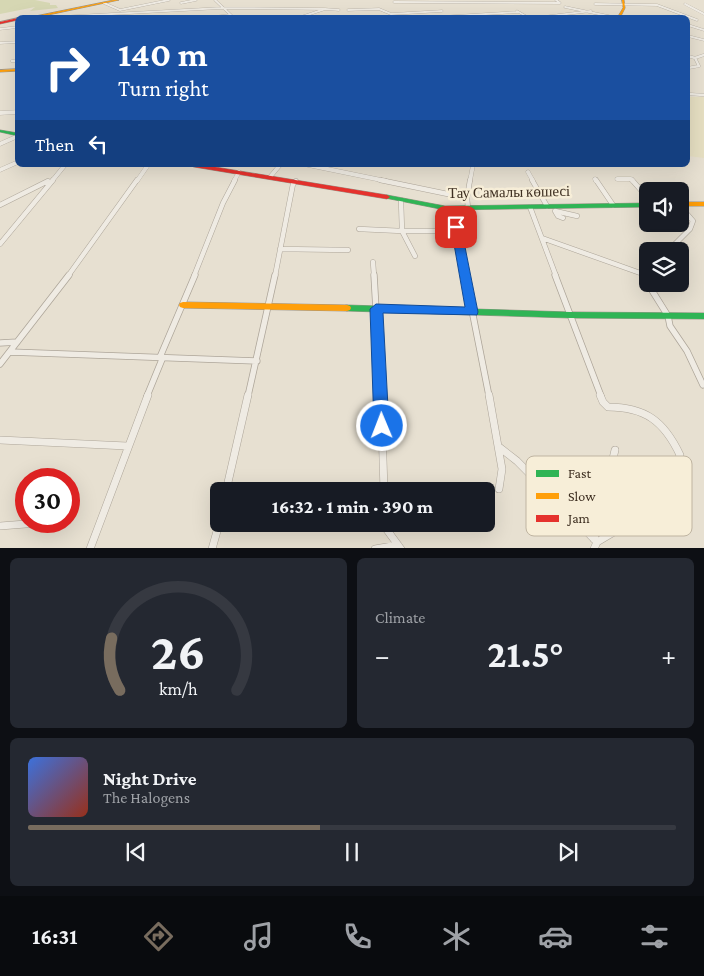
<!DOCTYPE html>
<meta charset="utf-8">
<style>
body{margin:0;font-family:"Crimson Pro",serif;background:#242831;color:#f1f3f6;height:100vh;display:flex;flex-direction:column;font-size:19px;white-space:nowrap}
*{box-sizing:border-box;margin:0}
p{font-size:16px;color:#9ea1a6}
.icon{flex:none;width:28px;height:28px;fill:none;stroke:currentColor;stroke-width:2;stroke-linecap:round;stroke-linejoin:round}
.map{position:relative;height:548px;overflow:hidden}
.panel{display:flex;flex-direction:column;gap:10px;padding:10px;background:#0d0f14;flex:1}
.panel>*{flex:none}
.banner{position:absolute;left:15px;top:15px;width:675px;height:152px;border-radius:8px;box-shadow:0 5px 20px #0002;background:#1a4fa0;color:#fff;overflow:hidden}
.buttons{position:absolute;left:639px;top:182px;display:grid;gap:10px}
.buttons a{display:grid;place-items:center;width:50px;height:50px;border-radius:8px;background:#171b24;box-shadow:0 5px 20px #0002;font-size:25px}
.speed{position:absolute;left:15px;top:468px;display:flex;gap:10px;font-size:25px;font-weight:700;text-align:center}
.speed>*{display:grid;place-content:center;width:65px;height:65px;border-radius:50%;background:#171b24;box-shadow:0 5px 20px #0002;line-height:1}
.speed .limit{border:8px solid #d22;background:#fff;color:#111}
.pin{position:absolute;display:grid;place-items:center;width:42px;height:42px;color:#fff;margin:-21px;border-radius:10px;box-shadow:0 2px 8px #0006}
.me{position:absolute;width:55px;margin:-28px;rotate:359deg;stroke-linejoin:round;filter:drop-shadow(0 0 4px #0008)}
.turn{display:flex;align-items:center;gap:18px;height:105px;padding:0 20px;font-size:22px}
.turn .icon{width:65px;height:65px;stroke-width:2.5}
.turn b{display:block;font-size:35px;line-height:42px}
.then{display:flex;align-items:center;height:48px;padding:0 20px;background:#0003;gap:10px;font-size:19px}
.big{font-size:38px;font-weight:700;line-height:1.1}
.panel .tile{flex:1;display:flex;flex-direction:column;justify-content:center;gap:8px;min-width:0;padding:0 18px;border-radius:8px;background:#242831}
.panel .dial{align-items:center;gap:0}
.dial svg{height:130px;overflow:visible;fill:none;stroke:#363941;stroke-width:7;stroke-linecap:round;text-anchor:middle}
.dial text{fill:#f1f3f6;stroke:none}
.song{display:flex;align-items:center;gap:15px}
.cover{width:60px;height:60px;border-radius:8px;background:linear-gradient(135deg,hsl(220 70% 55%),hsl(10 70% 35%))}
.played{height:5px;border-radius:2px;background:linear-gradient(90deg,#786c5e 45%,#363941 45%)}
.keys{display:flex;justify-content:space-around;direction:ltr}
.heat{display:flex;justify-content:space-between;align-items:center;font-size:28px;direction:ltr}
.panel .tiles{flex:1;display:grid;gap:10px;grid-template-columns:1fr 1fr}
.tile:last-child{grid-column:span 2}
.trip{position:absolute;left:210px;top:482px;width:285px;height:50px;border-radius:8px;background:#171b24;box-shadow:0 5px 20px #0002;font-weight:700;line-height:50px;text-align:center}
.dock{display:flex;height:80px;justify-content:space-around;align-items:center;background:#090b0e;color:#9ea1a6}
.dock .icon{width:35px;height:35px}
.dock .active{color:#786c5e}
.dock b{font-size:22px;color:#f1f3f6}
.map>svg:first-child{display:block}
.farmland{fill:#e6dfc2}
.green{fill:#d6d7b3}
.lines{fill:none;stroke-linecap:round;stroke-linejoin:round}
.street-far5-casing{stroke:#ada599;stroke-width:2.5}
.street-far4-casing{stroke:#ada599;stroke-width:3}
.street-far3-casing{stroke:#ada599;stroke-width:4.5}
.street-far2-casing{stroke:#ada599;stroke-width:5.5}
.street-far1-casing{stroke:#ada599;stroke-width:7}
.street-casing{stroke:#ada599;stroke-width:8}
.fast-casing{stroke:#9c958a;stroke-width:1}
.slow-casing{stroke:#9c958a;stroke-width:1}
.jam-casing{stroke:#9c958a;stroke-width:1}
.street-far5{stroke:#efebe3;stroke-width:2}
.street-far4{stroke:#efebe3;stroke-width:2.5}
.street-far3{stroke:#efebe3;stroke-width:4}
.street-far2{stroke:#efebe3;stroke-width:4.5}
.street-far1{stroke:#efebe3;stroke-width:5.5}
.street{stroke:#efebe3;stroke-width:7}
.fast{fill:#30b455;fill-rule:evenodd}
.slow{fill:#ff9f0a;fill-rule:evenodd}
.jam{fill:#e5322d;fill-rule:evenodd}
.route{fill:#1a73e8;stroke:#114b97}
.labels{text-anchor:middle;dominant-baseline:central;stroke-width:5;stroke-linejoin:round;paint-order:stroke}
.street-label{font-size:15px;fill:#3d2e20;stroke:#f7eed8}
.key{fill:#f7eed8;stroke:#bfb4a1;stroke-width:1}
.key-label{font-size:14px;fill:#3d2e20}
</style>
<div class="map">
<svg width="704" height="549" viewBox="0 0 704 549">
<rect width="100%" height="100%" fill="#e7e0d1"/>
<!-- farmland -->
<path class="farmland" d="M688 97H704V158L688 156Z"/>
<!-- green -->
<path class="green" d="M0 0H35L50 3V5H56L58 8 30 11 35 7 0 14Z"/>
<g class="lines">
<defs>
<path id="street-far5" d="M215 0 233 17
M394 2 560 3 556 0
M104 3 120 10 169 0
M181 3 196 0
M595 4 657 5 697 20
M685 4 704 14
M565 7 618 18
M348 10 379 9 391 14 442 11
M517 11 529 18
M57 17 221 8 325 9
M301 17 325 9 339 10
M620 17 625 18
M202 18 231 15
M422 18 518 12
M534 18 591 11
M688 25 704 30
M0 29 18 27
M688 36 704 40
M0 43 18 42"/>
<path id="street-far4" d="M688 56 695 58
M12 61H18
M688 68 699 66 695 58 704 55
M688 94 704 95"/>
<path id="street-far3" d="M0 113 18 112
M0 144 18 136
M308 165 386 181
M0 170 18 162
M528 172 533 181
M270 177 280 165
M595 179 596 181
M617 179H631L633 181
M52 181 65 165
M137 181 148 165
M234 181 239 172
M470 181 473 165"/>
<path id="street-far2" d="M380 180 467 198
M532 180 547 206
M596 180 613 205
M632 180 648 198
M401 200 402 231H441L456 227
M0 205 48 181
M530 207 556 276
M468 208 467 198 470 180
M452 209 465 276
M555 211 577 216
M555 211 558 216 563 218
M359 229 402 231 415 256
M542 238 643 274
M0 244 53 180
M280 249 348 250
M673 251 672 247 690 229 693 221 680 206
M373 262 374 276
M68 276 137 180
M194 276 223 203 235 180
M275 276 293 184 296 181"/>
<path id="street-far1" d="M374 275 381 396
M465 275 489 396
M555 275 601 396
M648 284 668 316 670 326 687 351 703 385
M0 343 17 342
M10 352 257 361
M160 357 195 275
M0 364 69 275
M147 396 163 357
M248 396 275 275"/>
<path id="street" d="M381 395 384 491
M489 395 502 469 499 489
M0 440 127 446
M499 447 517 461 597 542
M226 491 248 395
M386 524 387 530 401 549
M0 526 64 521
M594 539 615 450
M90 549 148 395
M212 549 219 524
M375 549 398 545
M594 549 597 542 619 529 645 504 658 507 663 503 680 455C664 421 645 407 608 407L603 402 600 395"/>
<path id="fast" d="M0 130 18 133V136L0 132Z
M387 195 445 206 648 203V207L445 210 385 198V196Z
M347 305 570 312 704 313V319L570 318 347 311 344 310 343 308 344 306Z"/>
<path id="slow" d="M114 0H119L34 18H26Z
M622 0H624L625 8 620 18H617L623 8Z
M18 69V71L0 72V70Z
M680 202H704V206H680Z
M183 302 347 305 350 306 351 308 350 310 347 311 183 308 180 307 179 305 180 303Z"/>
<path id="jam" d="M18 18V20L0 24V22Z
M191 165H203L387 195 390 197 387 199 194 167Z"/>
</defs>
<!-- street-far5 casing -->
<use href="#street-far5" class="street-far5-casing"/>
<!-- street-far4 casing -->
<use href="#street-far4" class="street-far4-casing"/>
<!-- street-far3 casing -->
<use href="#street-far3" class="street-far3-casing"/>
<!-- street-far2 casing -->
<use href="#street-far2" class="street-far2-casing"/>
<!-- street-far1 casing -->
<use href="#street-far1" class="street-far1-casing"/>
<!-- street casing -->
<use href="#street" class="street-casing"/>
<!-- fast casing -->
<use href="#fast" class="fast-casing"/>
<!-- slow casing -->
<use href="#slow" class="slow-casing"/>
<!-- jam casing -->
<use href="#jam" class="jam-casing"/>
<!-- street-far5 -->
<use href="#street-far5" class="street-far5"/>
<!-- street-far4 -->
<use href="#street-far4" class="street-far4"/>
<!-- street-far3 -->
<use href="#street-far3" class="street-far3"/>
<!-- street-far2 -->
<use href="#street-far2" class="street-far2"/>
<!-- street-far1 -->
<use href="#street-far1" class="street-far1"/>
<!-- street -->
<use href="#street" class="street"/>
<!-- fast -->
<use href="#fast" class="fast"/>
<!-- slow -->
<use href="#slow" class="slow"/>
<!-- jam -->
<use href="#jam" class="jam"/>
</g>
<!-- route -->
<path class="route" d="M456 224 461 227 478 312 477 315 383 313 389 426 387 431 382 433 376 431 374 426 370 309 376 304 465 307 451 227Z"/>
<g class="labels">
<!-- street labels -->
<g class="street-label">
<text transform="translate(509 192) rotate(-1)">Тау Самалы көшесі</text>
</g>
</g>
<!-- legend -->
<rect x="526" y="456" width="166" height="80" rx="8" class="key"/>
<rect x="536" y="470" width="23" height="7" fill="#30b455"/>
<rect x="536" y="493" width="23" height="6" fill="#ff9f0a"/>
<rect x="536" y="515" width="23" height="7" fill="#e5322d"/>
<g class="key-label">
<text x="568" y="478">Fast</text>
<text x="568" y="501">Slow</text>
<text x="568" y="523">Jam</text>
</g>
</svg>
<div class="buttons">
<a><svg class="icon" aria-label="sound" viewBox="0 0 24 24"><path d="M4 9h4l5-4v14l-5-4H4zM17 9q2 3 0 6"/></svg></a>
<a><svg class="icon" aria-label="layers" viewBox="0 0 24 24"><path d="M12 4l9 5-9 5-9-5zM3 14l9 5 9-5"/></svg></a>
</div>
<div class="speed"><div class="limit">30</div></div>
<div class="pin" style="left:456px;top:227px;background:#d93025"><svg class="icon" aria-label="arrive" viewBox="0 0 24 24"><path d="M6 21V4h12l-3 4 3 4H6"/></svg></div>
<svg class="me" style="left:382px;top:426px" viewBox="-20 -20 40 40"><circle r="17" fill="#1a73e8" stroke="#fff" stroke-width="3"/><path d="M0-11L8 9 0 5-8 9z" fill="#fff"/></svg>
<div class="trip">16:32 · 1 min · 390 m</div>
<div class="banner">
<div class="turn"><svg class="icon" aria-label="right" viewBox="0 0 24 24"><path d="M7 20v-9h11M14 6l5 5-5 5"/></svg><div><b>140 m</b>Turn right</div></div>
<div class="then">Then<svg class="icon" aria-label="left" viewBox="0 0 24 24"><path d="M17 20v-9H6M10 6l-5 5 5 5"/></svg></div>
</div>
</div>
<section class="panel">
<div class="tiles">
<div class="tile dial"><svg viewBox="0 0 100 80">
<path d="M14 69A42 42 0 1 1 86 69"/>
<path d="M14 69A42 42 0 0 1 9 37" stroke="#786c5e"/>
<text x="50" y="56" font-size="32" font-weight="700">26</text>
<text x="50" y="72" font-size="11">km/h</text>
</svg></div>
<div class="tile"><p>Climate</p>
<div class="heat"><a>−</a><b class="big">21.5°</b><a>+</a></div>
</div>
<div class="tile">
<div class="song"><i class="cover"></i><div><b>Night Drive</b><p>The Halogens</p></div></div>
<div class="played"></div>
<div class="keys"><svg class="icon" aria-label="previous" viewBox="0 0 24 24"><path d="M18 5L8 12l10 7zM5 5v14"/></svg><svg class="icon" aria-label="pause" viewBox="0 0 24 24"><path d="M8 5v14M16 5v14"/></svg><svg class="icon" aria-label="next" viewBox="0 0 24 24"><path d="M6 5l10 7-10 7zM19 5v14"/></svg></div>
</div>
</div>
</section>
<nav class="dock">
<b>16:31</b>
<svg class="icon active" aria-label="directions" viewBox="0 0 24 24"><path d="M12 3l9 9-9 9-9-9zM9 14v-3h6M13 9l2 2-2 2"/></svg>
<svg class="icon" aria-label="music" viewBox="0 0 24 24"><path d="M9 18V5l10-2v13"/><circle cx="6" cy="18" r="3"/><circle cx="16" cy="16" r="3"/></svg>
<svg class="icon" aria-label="phone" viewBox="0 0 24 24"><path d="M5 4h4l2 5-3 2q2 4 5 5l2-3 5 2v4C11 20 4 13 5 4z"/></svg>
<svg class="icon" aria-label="climate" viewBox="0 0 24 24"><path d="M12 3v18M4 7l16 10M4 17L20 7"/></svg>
<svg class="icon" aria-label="car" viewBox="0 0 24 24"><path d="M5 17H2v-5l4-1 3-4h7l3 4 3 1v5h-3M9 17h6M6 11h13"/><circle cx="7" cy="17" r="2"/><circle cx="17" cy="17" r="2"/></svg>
<svg class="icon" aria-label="filters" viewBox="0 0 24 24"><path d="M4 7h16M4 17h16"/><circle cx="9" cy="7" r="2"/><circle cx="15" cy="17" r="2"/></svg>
</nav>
